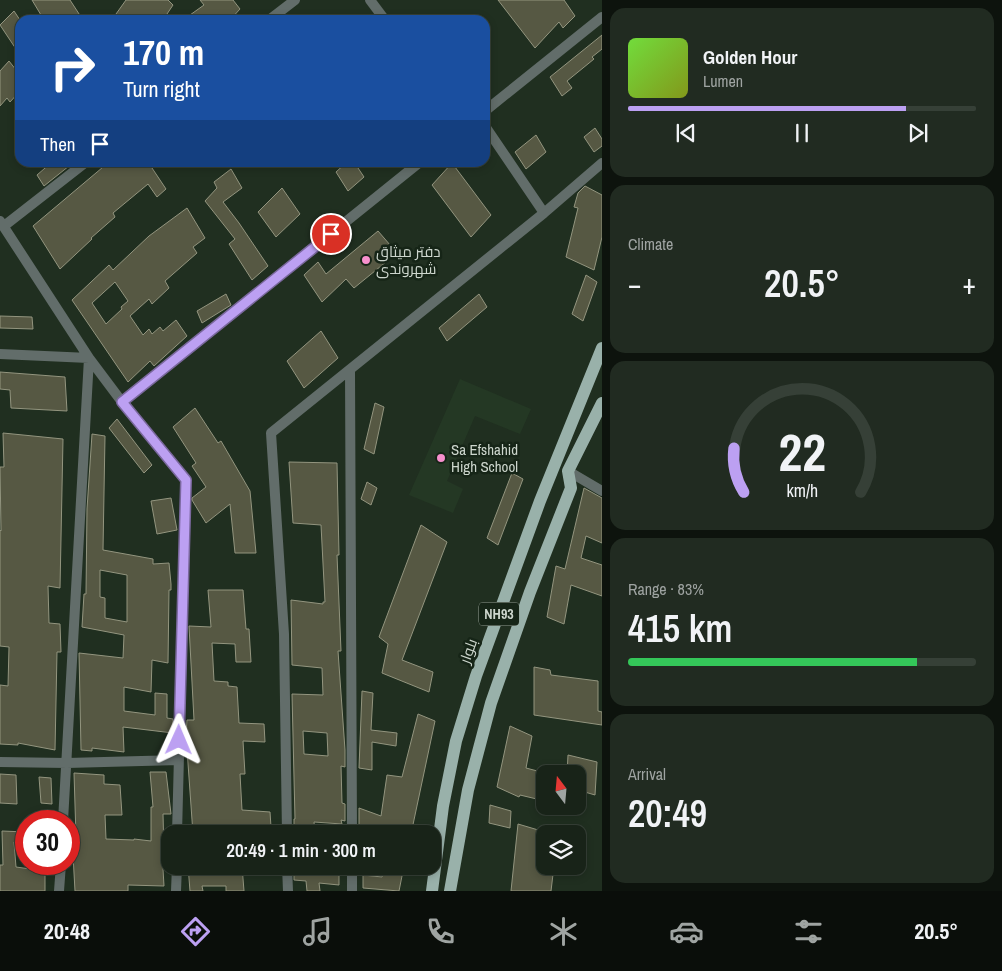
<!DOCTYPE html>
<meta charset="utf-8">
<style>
body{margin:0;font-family:"Archivo Narrow",Cairo,sans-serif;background:#212b21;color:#f1f3f6;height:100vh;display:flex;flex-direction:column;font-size:19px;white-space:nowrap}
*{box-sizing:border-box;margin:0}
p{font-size:16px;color:#9fa4a2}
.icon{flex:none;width:28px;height:28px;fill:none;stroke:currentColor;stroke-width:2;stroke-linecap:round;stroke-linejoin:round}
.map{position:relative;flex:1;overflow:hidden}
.panel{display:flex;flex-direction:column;gap:8px;padding:8px;background:#0d130d;width:400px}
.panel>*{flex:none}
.top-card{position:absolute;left:15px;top:15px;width:475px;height:152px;border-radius:15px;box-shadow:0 2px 8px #0003,0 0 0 1px #364037;background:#1a4fa0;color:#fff;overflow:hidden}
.needle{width:32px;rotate:344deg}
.tools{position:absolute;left:536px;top:765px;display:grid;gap:10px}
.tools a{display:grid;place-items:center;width:50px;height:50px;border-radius:10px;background:#182318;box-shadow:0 2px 8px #0003,0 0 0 1px #364037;font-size:25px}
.speed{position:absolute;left:15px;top:810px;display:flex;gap:10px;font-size:25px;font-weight:700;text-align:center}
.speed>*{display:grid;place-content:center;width:65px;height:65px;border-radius:50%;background:#182318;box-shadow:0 2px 8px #0003,0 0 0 1px #364037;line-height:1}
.speed .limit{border:8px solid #d22;background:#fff;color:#111}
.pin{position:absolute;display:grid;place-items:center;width:42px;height:42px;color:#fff;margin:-21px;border:2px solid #fff;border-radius:50%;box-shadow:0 1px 5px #0007}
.me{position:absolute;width:55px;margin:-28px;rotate:1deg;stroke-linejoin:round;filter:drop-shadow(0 0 4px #0008)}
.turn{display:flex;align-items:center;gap:18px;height:105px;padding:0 25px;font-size:22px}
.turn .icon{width:65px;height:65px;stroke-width:2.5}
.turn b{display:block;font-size:35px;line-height:42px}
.then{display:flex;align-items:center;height:48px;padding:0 25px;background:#0003;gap:10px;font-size:19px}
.big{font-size:38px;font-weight:600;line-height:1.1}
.panel .tile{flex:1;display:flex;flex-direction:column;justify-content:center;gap:8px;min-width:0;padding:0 18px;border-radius:15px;background:#212b21}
.panel .dial{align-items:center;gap:0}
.dial svg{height:130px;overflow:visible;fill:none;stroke:#364037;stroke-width:7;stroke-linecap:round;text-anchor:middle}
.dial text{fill:#f1f3f6;stroke:none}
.song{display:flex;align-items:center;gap:15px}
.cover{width:60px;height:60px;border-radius:8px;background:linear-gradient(135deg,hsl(100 70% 55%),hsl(70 70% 35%))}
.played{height:5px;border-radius:2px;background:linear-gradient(90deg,#bca0f2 80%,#364037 80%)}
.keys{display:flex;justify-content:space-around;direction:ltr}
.heat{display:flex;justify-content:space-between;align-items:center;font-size:28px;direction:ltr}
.charge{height:8px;border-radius:4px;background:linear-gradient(90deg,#34c759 83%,#364037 0)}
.trip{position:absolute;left:161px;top:825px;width:280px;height:50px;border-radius:15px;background:#182318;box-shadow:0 2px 8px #0003,0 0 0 1px #364037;font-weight:600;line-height:50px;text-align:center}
.menu{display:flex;height:80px;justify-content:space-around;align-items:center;background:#0a0e0a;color:#9fa4a2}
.menu .icon{width:35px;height:35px}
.menu .current{color:#bca0f2}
.menu b{font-size:22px;color:#f1f3f6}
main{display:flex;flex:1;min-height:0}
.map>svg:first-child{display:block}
.built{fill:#243824}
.building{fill:#565843;stroke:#93957f;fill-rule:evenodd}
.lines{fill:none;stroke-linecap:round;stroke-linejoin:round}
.minor{stroke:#626d6a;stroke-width:10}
.tertiary{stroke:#626d6a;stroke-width:10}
.primary{stroke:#99b1aa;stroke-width:12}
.route-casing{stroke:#7a689d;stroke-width:12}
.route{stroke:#bca0f2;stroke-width:9}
.poi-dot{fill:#f790cd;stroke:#162517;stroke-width:2}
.labels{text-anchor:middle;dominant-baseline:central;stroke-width:5;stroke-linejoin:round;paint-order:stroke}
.shield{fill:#162517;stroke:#96a196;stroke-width:1}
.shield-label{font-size:14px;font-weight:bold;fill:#cdd6cd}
.poi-label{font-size:15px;fill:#cdd6cd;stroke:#162517;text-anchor:start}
.street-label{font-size:15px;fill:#cdd6cd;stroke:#162517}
</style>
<main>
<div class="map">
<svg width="602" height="891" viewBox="0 0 602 891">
<rect width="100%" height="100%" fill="#202f20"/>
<!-- built -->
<path class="built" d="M460 379 531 409 520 434 475 416 447 481 463 489 453 513 409 495Z"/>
<!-- building -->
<path class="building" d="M32 0H70L83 20H44Z
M126 0H168L173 5 163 20H122L116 14Z
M200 0H233L240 9 230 20H183L204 5Z
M498 0H564L575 16 563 28 559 22 535 48Z
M14 11 20 20V55L0 25Z
M602 35V49L592 57 594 59 567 81 572 88 562 96 550 77Z
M9 61 20 75V91L10 102 7 98 0 106V71Z
M595 128 602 139V146L594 152 584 137Z
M536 135 546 152 526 169 515 152Z
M52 162H74L44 186 37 175Z
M109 162H148L166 189 157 197 148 184 113 213 115 217 91 238 92 239 60 269 33 226Z
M347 162H354L364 177 348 191 336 172Z
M452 163 491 215 471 237 432 185Z
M231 169 242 188 223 202 239 223 268 266 252 280 229 244 235 239 205 201 217 188 214 182Z
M585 186 602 195V237L594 270 566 257 578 208 574 207 578 193Z
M282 188 300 214 276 237 258 212Z
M187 208 205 238 193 247 197 253 165 281 169 288 152 304 149 299 130 316 143 335 149 329 152 334 160 327 163 331 176 320 187 336 154 366 150 361 128 382 72 300 109 265 113 270 149 236ZM115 282 128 301 121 307 122 309 106 324 92 303Z
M378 231 397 253 354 288 346 279 322 302 304 275 318 262 326 274Z
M586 275 597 282 583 321 572 314Z
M226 294 231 305 202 323 197 311Z
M479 294 487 307 447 341 439 328Z
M0 316 32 317 33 329 0 328Z
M321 331 338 358 304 388 287 361Z
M0 372 65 377 67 411 11 408 10 390 0 389Z
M375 403 384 407 374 454 364 449Z
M195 408 218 443 221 441 250 491 256 553H235L230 504 206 523 192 500V498L206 487 192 466 196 463 173 427Z
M117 419 152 465 144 473 109 428Z
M3 433 63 439 60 588 48 586 49 623 60 624 61 652H57L55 750 18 743V745L0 744V685L8 686 9 647 0 646V530L1 531 0 467H4Z
M92 434 105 436 103 550 153 559V564L169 563 171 584V590H169L168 663 152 660 151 692 124 687V711L155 715V693L167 694V718L173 719V733L123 727 124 752 92 748V751L81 750 79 653 123 658 124 635 82 627 84 594H86L87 509ZM100 570 127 575V622L105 618V598L100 597Z
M289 462 337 463 339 555H337L341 651H338L345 750V767L341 766 342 803 345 804V821L341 820 342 824 314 822 315 834H294V819H295L292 694 323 695 322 668 292 665 291 600 323 604V602H325L321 525 293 523ZM303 731 327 733 328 756 304 754Z
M512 473 523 479 498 545 487 538Z
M367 482 377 488 371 505 361 499Z
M584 488 602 498V543L586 536 581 558 602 565V596L571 585 564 624 547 617 556 566 565 569Z
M171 498 177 530 157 534 151 501Z
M421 525 447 542 402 660 433 672 429 692 382 673 388 644 379 637Z
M208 590H243L246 629H249L251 662H236L235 644 212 643 214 681 228 682V686L237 687 239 723 264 724 265 742 243 741 245 774H240L242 810 270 812 271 827 243 826 244 834H226V827L204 825 205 834H193L186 735 187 720H194L189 626 211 627Z
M534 667 550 670 551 675 598 681V711L602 712V725L534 715Z
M362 691 373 693 371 730 397 733 396 746 372 742V770L359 768Z
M418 714 435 721 411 834H384L359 825V808L381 816 387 775 402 777Z
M510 726 532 736 526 768 545 773V801L520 795 519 797 497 787Z
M568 755 597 762 595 795 578 790V774H567Z
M150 772H166L171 814H163L164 852H162L164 886 128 885V891H75L72 837H76L74 773 104 775V784L120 785 122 815H105L106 839 134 840V839L151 841V807H153Z
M0 774 16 775 17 804 0 803Z
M39 777 51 778 52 804 41 803Z
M490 805 511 811 510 828 489 823Z
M518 824 545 832V866H554L551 891H511Z
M2 831 26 832V843L14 842 16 867 45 871V891H0V865H3Z
M188 866H242L244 891H226V886H202L203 891H190Z
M294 866H339V885L319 883 320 891H307L306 881 294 880Z
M385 866H404L399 891 363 888V875L382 877Z"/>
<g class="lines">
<!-- minor -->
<path class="minor" d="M370 0 385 20
M269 20 295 0
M485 111 602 17
M485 126 544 213
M0 221 89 358 122 402 186 480 177 834
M4 226 86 162
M0 354 89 358 63 821
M350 370 352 834
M122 402 420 162
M0 762 67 763 179 760
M287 834 284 634 271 433 544 213 602 163
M287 866 288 891
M59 891 61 864
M176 891 177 866
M352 891V866"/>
<!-- tertiary -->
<path class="tertiary" d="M568 471 602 491"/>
<!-- primary -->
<path class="primary" d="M432 891 443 806 456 741 476 676 540 501 602 348
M450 891 468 790 491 703 530 592 571 488 568 471 602 403"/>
</g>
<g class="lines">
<defs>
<path id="route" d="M179 740 186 480 122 402 331 234"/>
</defs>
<!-- route casing -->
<use href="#route" class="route-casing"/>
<!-- route -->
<use href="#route" class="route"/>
</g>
<!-- markers -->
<g class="poi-dot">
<circle cx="366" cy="260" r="5"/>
<circle cx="441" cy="458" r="5"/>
</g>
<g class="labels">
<!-- shield labels -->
<rect class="shield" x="479" y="602.5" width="40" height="23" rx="4"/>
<g class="shield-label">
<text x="499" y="614">NH93</text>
</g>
<!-- poi labels -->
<g class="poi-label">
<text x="376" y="251">دفتر میثاق<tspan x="376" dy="17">شهروندی</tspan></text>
<text x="451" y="449">Sa Efshahid<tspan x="451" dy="17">High School</tspan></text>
</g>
<!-- street labels -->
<g class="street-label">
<text transform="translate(468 651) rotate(-70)">بلوار</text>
</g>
</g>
</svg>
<div class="tools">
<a><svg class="needle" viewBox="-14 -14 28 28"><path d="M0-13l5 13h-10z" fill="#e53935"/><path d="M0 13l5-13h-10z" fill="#9fa4a2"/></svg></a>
<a><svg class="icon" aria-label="layers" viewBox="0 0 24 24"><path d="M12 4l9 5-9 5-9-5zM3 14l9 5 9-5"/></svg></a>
</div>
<div class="speed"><div class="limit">30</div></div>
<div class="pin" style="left:331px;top:234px;background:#d93025"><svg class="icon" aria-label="arrive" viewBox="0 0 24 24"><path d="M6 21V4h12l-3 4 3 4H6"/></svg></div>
<svg class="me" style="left:179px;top:740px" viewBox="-20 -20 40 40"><path d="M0-17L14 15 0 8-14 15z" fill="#bca0f2" stroke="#fff" stroke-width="4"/></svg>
<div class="trip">20:49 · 1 min · 300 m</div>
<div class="top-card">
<div class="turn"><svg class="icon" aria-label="right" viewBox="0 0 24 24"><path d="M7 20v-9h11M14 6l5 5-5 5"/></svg><div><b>170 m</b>Turn right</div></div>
<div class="then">Then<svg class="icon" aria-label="arrive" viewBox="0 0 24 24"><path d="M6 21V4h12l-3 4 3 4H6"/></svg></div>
</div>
</div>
<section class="panel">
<div class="tile">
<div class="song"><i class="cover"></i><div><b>Golden Hour</b><p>Lumen</p></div></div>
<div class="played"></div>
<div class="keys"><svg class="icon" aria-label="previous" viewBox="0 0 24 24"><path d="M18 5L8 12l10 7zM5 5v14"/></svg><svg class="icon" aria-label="pause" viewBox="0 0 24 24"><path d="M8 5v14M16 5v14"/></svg><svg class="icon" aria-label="next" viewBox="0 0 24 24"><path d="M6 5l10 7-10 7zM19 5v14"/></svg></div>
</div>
<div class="tile"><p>Climate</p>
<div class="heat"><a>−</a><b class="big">20.5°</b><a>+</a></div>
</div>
<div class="tile dial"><svg viewBox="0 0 100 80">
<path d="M14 69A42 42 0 1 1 86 69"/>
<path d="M14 69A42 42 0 0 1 8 42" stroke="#bca0f2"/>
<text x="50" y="56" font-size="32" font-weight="700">22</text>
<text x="50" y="72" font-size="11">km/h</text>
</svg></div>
<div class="tile"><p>Range · 83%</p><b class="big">415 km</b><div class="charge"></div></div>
<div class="tile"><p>Arrival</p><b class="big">20:49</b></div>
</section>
</main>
<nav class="menu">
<b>20:48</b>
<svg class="icon current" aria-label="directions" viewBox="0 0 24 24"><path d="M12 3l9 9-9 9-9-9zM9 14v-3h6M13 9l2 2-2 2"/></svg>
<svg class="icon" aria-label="music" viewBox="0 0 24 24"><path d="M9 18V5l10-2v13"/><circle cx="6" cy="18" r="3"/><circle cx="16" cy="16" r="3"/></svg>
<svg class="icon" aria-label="phone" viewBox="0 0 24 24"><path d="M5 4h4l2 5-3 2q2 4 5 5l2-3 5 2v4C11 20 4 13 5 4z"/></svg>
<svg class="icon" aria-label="climate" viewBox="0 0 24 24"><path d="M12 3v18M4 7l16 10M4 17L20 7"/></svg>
<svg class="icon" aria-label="car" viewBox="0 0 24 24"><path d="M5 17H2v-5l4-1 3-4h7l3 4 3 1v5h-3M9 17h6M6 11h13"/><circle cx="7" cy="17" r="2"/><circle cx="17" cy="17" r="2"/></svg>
<svg class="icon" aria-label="filters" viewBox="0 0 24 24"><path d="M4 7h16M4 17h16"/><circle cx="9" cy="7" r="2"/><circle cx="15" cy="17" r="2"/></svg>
<b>20.5°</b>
</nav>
